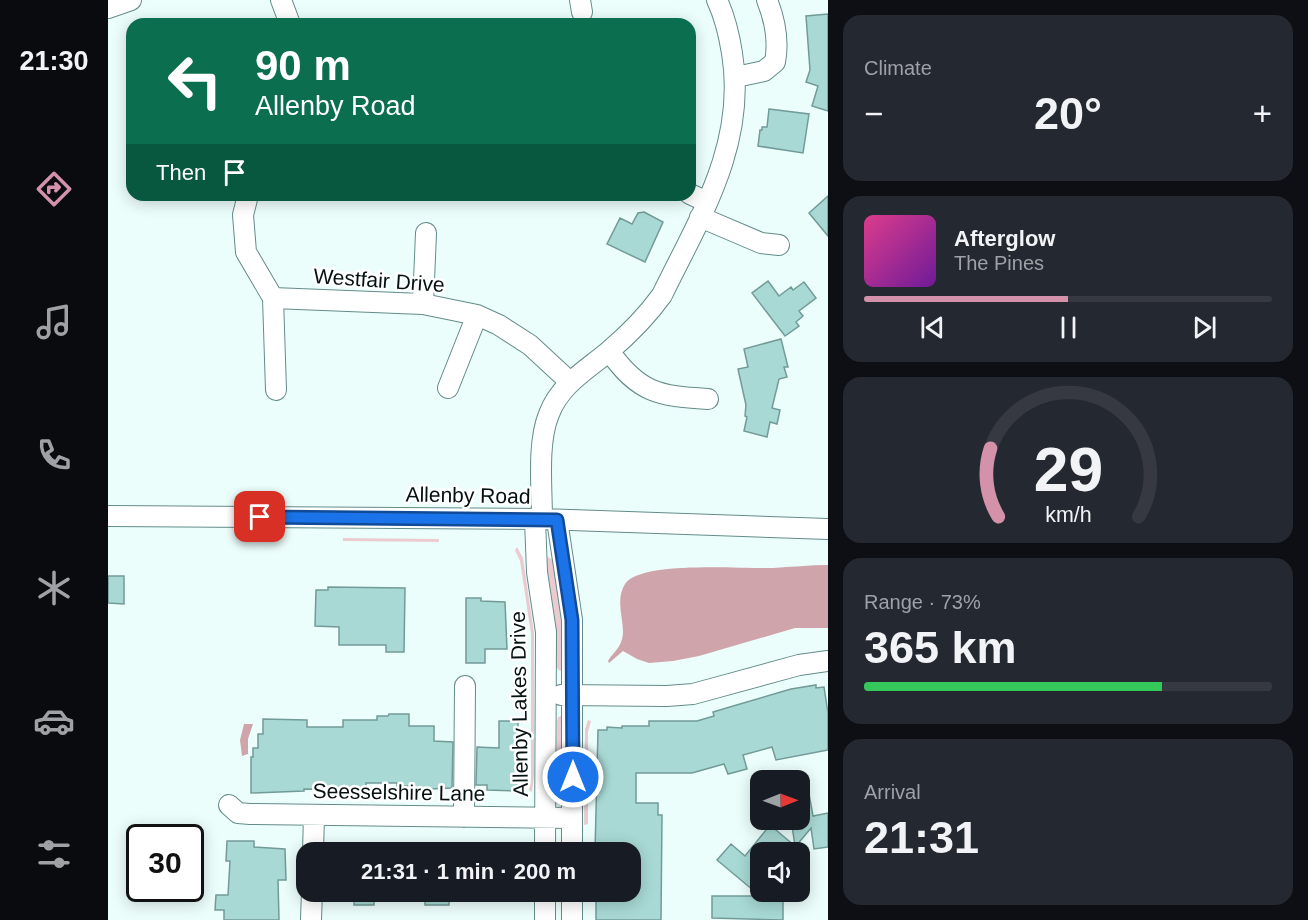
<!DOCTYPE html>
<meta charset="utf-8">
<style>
body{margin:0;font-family:Helvetica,sans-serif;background:#242831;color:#f1f3f6;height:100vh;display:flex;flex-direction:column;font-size:22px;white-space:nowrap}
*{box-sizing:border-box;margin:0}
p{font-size:20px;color:#9ea1a6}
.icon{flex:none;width:33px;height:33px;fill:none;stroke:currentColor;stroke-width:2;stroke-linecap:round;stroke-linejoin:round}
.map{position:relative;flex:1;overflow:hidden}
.details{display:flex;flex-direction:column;gap:15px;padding:15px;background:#0d0f14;width:480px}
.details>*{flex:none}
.banner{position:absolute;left:18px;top:18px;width:570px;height:183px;border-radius:18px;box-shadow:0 3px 15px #0003;background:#0b6e4f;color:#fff;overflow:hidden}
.needle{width:39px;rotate:89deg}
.buttons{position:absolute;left:642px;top:770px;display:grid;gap:12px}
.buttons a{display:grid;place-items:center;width:60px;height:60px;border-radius:12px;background:#171b24;box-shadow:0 3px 15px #0003;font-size:30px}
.speed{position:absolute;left:18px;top:824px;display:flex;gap:12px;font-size:30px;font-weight:700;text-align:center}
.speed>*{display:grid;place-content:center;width:78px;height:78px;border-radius:50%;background:#171b24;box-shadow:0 3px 15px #0003;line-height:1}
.speed .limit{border:3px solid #111;border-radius:9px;background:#fff;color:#111}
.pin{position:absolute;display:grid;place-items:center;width:51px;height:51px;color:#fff;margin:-26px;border-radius:12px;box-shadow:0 3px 9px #0006}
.me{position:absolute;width:66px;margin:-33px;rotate:0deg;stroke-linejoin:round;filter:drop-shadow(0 0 4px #0008)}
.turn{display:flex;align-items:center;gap:21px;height:126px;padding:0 30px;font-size:27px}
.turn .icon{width:78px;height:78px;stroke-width:2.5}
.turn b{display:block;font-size:42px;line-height:51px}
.then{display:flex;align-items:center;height:57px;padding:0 30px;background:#0003;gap:12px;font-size:22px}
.big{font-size:45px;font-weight:700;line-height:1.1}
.details .card{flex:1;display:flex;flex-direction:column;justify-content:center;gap:9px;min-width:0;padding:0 21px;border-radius:18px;background:#242831}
.details .dial{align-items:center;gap:0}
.dial svg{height:156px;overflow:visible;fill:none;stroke:#363941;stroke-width:7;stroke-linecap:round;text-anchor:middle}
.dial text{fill:#f1f3f6;stroke:none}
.song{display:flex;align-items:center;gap:18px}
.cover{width:72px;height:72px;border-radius:9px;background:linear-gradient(135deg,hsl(330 70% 55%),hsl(280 70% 35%))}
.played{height:6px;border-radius:3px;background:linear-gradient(90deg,#d392a9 50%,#363941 50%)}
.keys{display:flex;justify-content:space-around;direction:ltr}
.heat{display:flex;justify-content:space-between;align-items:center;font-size:33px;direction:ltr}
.charge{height:9px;border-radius:4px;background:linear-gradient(90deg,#34c759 73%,#363941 0)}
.trip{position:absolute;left:188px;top:842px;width:345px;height:60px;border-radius:18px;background:#171b24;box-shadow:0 3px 15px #0003;font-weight:700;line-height:60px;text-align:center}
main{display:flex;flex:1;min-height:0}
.menu{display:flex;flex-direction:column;width:108px;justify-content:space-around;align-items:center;background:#090b0e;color:#9ea1a6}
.menu .icon{width:42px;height:42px}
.menu .on{color:#d392a9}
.menu b{font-size:27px;color:#f1f3f6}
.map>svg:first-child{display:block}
.green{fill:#ebcbcf}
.water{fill:#cfa4aa}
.building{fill:#a8d9d5;stroke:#729b98;stroke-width:1.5}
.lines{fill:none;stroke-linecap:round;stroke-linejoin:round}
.street-casing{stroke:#638c89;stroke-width:22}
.street{stroke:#fff;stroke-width:20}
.route-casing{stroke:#114b97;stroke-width:15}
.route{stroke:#1a73e8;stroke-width:10}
.labels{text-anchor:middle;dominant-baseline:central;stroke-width:5;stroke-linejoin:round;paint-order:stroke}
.street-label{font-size:21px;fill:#031110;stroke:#fff}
</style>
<main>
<nav class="menu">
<b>21:30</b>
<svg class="icon on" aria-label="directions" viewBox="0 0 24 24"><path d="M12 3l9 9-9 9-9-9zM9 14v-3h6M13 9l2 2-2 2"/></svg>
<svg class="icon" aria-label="music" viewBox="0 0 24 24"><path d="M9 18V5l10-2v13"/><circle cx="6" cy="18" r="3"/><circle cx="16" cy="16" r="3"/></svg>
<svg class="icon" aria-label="phone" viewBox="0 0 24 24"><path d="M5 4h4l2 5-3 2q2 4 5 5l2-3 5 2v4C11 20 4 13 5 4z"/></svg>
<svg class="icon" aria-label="climate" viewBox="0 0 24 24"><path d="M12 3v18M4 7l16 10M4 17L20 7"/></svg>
<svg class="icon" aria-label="car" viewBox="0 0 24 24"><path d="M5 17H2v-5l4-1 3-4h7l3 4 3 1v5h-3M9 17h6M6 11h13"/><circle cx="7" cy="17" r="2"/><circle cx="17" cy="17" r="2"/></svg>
<svg class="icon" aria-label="filters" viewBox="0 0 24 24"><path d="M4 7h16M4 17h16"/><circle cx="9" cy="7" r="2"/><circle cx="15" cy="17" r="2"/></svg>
</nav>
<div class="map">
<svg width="720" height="920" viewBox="0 0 720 920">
<rect width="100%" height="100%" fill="#ecfefc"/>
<!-- green -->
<path class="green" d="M235 538 331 539V542L235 541Z
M409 547 415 558 426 633V776L424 792 421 790 423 781V634L412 561 407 550Z
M440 557 445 560 453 613 456 668 452 671 448 667 447 618 438 562Z
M453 716 456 717 455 790 451 791 448 787 449 721 450 717Z
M480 720 483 721 480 732V824L476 825 477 729Z"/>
<!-- water -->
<path class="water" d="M720 565V628H687L591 656 565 661 541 663 529 659 515 651 501 663 500 661C503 655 511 649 513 642 520 626 505 603 517 584 532 560 636 569 665 568 683 567 702 565 720 565Z
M136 724H145L140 739V754L134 756 132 740Z"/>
<!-- building -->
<path class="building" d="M720 14V111L704 106 710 86 698 82 702 70 698 16Z
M661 109 701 114 695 153 650 146 652 130H654V127H659Z
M720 196V236L701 213Z
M536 212 555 222 537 262 499 244 512 218 524 224 530 213Z
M660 281 671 296 683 287 685 290 696 282 708 298 691 311 695 316 688 322 691 326 677 336 644 293Z
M673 339 680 367H676L679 377 671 379 664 408 672 410 669 424 662 422 659 437 636 431 639 417 637 416 638 405 630 369 640 367 636 349Z
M0 576H16V604L0 603Z
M220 587 297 588 296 652H278V645H231V627L207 626 208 590H220Z
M358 598H373V601L397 602 399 649H377V663H358Z
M708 685V688L716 687 720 713V750L668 760 664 747 635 755 639 769 620 774 616 764 584 773H528V803H550V815H554L553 920H488V895H522V852H487L490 730H499V727L514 728V726H541V721H589L606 716 605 712 632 704 683 689Z
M281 714H301V726H326V741L345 742 344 788 322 789V792L306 791V786H289V783H258V790L196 789V791L143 793V757H145V748H150V734H155V719L199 720V727H235V720H269V716H280Z
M391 721H410L409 791 379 790V785H368L369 747 391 748Z
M699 783 705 816 720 813V847L706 849 703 828 688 846 695 852H652V896L609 860 623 844 637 856 662 825 687 846 683 819H692V784Z
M119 841H146V847L177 849 178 880H170L171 920H116V910H107L108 895H120L122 861H118Z
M247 891H266V905H246Z
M317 891H341V905H317Z
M604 896H652V898L675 899V920L604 918Z"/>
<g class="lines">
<defs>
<path id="street" d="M173 0 182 24
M472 0 474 12
M0 8 23 0
M628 77 656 71 667 62C671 41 667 20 659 0
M582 194 599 202
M140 195 135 215 138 252 165 298 315 304 369 315 391 325 422 345 462 382
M592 217 653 243 671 245
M165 298 168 390
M315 304 318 233
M501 351C531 393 550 396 600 399
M340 388 369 315
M0 516 434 519 720 529
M434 519C434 488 429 443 441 414 452 385 477 371 500 352 520 335 539 316 554 295 592 217 639 144 624 53 621 34 617 17 609 0
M427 520 429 572 438 632 437 852
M449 520 464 620V852
M453 695 559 696 585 694 691 665 720 661
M121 805 130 813 142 814 464 818
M356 817 357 686
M205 852 206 815
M203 920 204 891
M437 920V891
M464 920V891"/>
</defs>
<!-- street casing -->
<use href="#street" class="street-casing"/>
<!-- street -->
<use href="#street" class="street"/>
</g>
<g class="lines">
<defs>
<path id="route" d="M152 517 449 520 464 620 465 777"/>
</defs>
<!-- route casing -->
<use href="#route" class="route-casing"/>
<!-- route -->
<use href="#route" class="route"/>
</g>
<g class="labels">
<!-- street labels -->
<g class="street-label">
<text transform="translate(271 280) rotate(4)">Westfair Drive</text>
<text transform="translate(360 495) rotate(1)">Allenby Road</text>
<text transform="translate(411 704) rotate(-91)">Allenby Lakes Drive</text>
<text transform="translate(291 792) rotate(1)">Seesselshire Lane</text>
</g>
</g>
</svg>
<div class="buttons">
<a><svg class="needle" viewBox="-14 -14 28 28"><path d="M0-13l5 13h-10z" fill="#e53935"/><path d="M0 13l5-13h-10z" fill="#9ea1a6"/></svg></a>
<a><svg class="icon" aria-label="sound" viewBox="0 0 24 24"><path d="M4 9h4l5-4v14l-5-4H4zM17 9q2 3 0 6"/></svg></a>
</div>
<div class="speed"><div class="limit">30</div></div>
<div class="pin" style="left:152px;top:517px;background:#d93025"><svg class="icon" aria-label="arrive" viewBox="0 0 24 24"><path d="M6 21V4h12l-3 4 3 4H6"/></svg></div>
<svg class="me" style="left:465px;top:777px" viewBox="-20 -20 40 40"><circle r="17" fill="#1a73e8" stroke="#fff" stroke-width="3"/><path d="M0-11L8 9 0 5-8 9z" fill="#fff"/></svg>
<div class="trip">21:31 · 1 min · 200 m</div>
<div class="banner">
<div class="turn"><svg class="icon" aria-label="left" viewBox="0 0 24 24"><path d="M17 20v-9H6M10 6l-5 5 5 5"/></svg><div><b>90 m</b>Allenby Road</div></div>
<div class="then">Then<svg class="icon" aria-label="arrive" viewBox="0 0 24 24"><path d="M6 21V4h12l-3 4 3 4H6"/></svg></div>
</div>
</div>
<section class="details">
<div class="card"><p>Climate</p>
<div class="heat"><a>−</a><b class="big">20°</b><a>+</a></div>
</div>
<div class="card">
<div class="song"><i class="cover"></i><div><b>Afterglow</b><p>The Pines</p></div></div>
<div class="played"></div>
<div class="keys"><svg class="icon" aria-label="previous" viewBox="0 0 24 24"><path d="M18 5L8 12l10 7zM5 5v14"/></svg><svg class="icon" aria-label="pause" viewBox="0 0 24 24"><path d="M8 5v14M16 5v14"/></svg><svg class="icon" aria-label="next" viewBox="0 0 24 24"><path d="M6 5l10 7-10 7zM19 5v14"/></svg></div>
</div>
<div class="card dial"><svg viewBox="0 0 100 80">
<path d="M14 69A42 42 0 1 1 86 69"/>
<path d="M14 69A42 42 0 0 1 10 34" stroke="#d392a9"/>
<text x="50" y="56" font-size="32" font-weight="700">29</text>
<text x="50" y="72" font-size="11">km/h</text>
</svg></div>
<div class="card"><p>Range · 73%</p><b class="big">365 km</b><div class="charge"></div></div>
<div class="card"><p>Arrival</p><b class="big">21:31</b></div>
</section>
</main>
